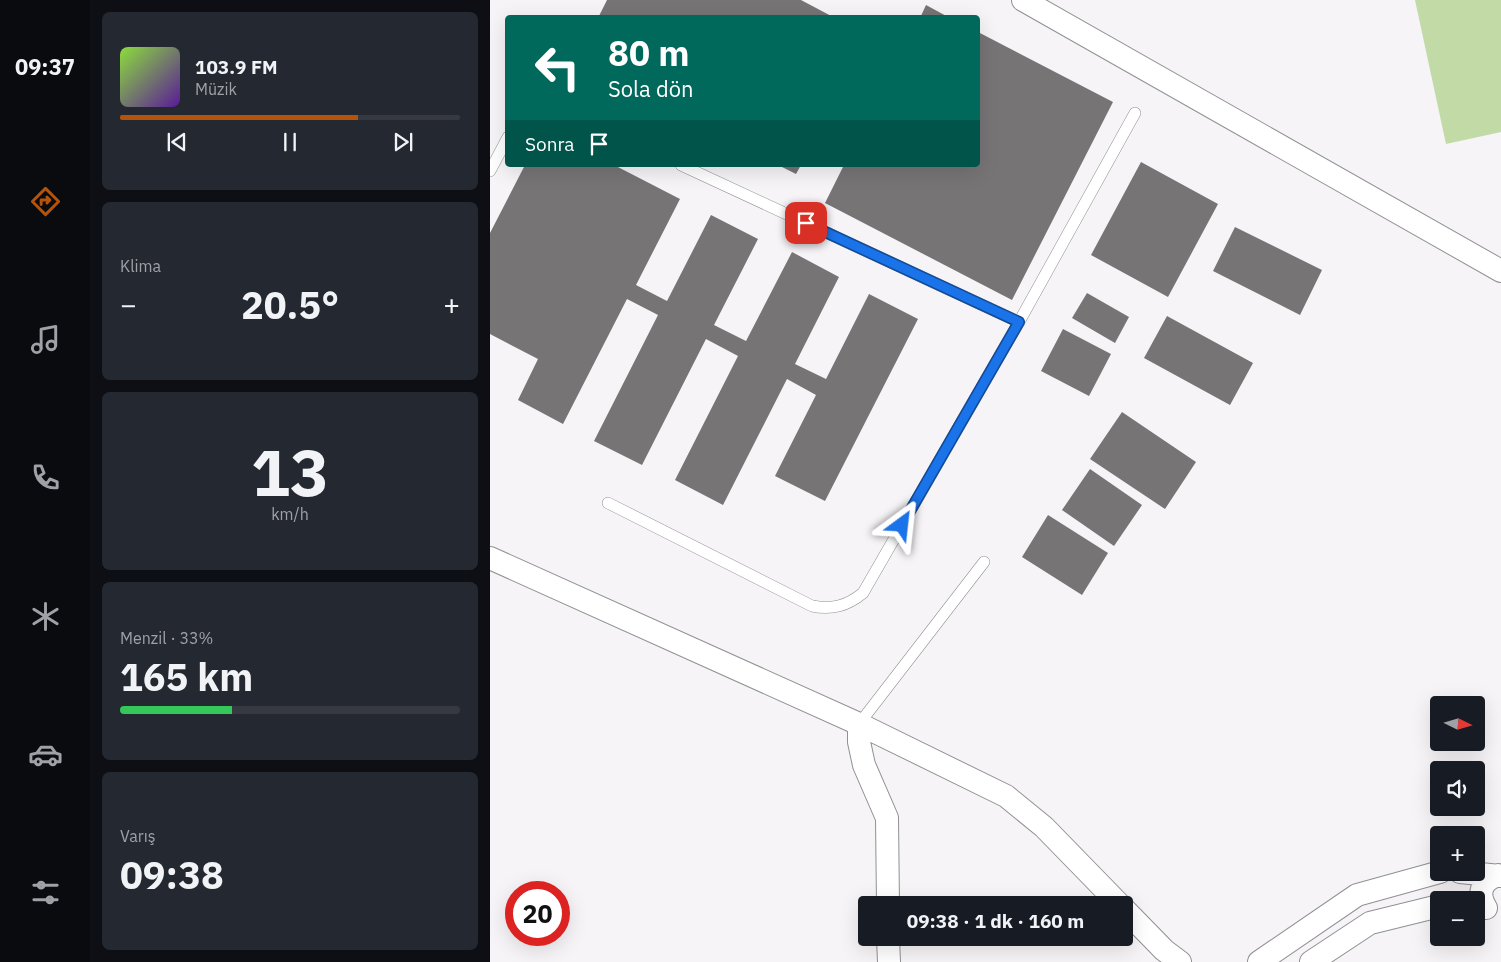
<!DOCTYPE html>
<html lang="tr">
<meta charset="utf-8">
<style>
body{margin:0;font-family:"IBM Plex Sans",sans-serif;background:#242831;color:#f1f3f6;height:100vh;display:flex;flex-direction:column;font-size:19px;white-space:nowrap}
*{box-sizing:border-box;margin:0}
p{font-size:16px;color:#9ea1a6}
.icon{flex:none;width:28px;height:28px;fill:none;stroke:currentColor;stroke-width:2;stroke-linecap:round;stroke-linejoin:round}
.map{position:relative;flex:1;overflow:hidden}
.sheet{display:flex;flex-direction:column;gap:12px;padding:12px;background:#0d0f14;width:400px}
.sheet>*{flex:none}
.hud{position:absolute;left:15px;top:15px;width:475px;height:152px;border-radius:5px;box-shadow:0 5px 20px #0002;background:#00695c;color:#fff;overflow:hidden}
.needle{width:32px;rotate:95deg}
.buttons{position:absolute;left:940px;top:696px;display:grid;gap:10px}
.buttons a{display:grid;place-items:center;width:55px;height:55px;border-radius:5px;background:#171b24;box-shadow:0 5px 20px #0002;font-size:25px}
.speed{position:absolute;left:15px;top:881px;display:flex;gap:10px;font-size:25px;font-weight:700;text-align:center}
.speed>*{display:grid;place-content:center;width:65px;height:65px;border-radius:50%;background:#171b24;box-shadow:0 5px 20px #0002;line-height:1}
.speed .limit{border:8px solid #d22;background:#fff;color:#111}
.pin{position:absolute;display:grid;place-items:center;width:42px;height:42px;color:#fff;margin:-21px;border-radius:10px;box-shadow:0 2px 8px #0006}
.me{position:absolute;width:55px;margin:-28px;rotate:30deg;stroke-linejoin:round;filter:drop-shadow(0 0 4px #0008)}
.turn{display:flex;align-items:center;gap:18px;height:105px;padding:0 20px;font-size:22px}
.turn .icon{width:65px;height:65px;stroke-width:2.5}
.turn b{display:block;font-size:35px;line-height:42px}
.then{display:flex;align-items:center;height:48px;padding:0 20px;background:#0003;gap:10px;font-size:19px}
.big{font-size:38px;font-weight:700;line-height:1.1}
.sheet .widget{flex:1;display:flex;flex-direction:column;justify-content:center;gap:8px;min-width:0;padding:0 18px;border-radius:8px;background:#242831}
.sheet .dial{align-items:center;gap:0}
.dial b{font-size:65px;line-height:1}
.song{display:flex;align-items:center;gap:15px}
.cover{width:60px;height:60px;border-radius:8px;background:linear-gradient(135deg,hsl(90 70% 55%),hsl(270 70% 35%))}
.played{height:5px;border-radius:2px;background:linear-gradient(90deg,#b45309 70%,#363941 70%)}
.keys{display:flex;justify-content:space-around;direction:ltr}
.heat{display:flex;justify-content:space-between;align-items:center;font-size:28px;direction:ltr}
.charge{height:8px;border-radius:4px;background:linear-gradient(90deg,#34c759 33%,#363941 0)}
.trip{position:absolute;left:368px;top:896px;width:275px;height:50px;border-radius:5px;background:#171b24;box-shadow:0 5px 20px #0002;font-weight:700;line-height:50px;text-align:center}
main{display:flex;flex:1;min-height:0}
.menu{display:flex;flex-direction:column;width:90px;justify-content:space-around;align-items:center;background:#090b0e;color:#9ea1a6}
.menu .icon{width:35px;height:35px}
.menu .current{color:#b45309}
.menu b{font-size:22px;color:#f1f3f6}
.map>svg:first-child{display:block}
.green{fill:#c1daa6}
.building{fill:#777476}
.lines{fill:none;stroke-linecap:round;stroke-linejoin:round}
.lane-casing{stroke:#919093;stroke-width:12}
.street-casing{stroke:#919093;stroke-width:24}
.lane{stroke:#fff;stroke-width:11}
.street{stroke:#fff;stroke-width:22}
.route-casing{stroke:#114b97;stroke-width:12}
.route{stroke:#1a73e8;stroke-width:9}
</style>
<main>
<nav class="menu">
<b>09:37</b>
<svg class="icon current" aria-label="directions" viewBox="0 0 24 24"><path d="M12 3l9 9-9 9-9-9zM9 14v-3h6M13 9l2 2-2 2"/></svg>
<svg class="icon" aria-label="music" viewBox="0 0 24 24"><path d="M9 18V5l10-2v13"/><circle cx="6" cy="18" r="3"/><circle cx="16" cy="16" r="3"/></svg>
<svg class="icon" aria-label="phone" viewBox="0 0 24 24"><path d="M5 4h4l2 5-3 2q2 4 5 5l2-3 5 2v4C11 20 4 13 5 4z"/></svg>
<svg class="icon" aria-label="climate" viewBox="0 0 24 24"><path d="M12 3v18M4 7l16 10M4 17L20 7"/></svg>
<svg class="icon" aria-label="car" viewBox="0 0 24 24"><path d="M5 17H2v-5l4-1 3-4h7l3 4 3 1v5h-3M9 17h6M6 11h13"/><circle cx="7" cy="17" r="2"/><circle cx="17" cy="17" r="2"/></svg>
<svg class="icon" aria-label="filters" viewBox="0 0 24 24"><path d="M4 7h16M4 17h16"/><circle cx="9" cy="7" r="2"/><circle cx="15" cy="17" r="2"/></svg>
</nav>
<section class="sheet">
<div class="widget">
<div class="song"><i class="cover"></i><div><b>103.9 FM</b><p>Müzik</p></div></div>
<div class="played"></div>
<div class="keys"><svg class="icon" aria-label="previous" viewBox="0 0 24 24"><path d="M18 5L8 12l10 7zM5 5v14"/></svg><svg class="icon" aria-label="pause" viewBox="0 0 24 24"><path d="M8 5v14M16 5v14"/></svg><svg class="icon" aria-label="next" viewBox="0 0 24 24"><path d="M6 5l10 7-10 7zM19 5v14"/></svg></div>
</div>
<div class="widget"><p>Klima</p>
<div class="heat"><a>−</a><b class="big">20.5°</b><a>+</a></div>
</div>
<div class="widget dial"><b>13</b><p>km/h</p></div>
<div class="widget"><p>Menzil · 33%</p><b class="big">165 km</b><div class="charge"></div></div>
<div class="widget"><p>Varış</p><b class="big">09:38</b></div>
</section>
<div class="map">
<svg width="1011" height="962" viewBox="0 0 1011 962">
<rect width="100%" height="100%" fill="#f6f4f7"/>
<!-- green -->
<path class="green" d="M925 0H1011V132L956 144Z"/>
<!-- building -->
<path class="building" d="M117 0H311L345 18H108Z
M436 5 460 18H430Z
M488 32 623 102 522 300 335 203 354 165H488Z
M651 162 728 204 678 297 601 255Z
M35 165H124L190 199 146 285 177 301 221 215 268 239 224 325 256 341 302 252 349 277 305 364 336 379 379 294 428 319 335 501 285 476 326 395 297 379 233 505 185 480 248 356 216 339 152 465 104 441 168 315 137 299 73 424 28 400 48 359 0 334V233Z
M288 165H311L306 174Z
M745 227 832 270 810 315 723 271Z
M597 293 639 317 625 343 582 318Z
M677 316 763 363 740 405 654 358Z
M573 329 621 354 599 396 551 371Z
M632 412 706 462 675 509 600 459Z
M600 469 652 505 624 546 572 510Z
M558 515 618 553 592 595 532 557Z"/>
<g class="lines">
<defs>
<path id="lane" d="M191 165 529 322
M0 171 18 137
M118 503 322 606C342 610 357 606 373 593L529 322 645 113
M369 724 494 562"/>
<path id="street" d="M533 0 1011 271
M0 558 369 724 516 796 554 827 630 905
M369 724V742L374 765 397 818 398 905
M970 872 1011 876
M996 908C987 893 991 881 1008 875
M634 909 674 950 690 962
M398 938 399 962
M769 962 867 895 950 872
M821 962 880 923 949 906"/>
</defs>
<!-- lane casing -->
<use href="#lane" class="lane-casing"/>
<!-- street casing -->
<use href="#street" class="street-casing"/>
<!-- lane -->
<use href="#lane" class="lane"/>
<!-- street -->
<use href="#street" class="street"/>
</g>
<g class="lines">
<defs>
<path id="route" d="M316 223 529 322 412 525"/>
</defs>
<!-- route casing -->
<use href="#route" class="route-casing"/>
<!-- route -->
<use href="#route" class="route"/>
</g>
</svg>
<div class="buttons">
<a><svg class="needle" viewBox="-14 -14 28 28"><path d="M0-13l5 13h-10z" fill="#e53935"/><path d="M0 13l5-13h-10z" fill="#9ea1a6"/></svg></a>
<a><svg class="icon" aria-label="sound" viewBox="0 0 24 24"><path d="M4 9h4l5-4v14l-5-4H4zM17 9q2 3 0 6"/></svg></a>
<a>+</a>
<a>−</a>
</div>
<div class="speed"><div class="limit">20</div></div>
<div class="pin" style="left:316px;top:223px;background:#d93025"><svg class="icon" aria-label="arrive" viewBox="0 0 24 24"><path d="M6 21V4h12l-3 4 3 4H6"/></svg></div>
<svg class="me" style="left:412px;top:525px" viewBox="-20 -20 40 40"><path d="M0-17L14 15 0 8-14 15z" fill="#1a73e8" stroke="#fff" stroke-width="4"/></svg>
<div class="trip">09:38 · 1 dk · 160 m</div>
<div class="hud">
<div class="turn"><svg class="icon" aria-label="left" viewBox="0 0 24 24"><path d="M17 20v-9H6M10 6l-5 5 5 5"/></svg><div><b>80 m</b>Sola dön</div></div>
<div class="then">Sonra<svg class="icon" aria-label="arrive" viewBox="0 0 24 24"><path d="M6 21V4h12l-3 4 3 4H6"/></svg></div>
</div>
</div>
</main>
